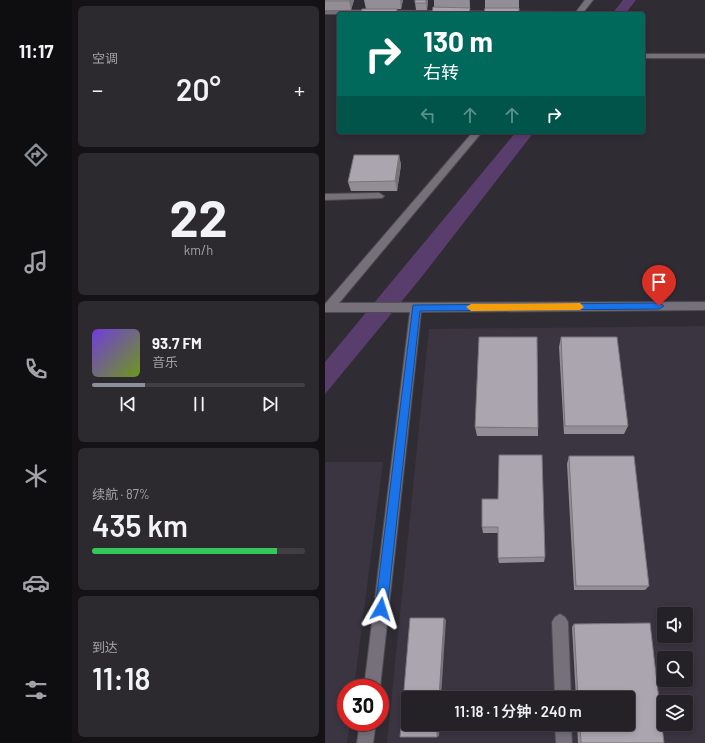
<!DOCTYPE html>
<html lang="zh">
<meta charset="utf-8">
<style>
body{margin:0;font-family:Barlow,"Noto Sans SC",sans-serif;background:#2c292f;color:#f1f3f6;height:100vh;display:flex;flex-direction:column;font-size:15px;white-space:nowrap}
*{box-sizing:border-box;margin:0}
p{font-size:13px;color:#a3a3a7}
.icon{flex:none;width:22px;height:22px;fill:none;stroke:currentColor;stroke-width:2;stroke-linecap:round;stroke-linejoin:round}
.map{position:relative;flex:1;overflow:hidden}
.details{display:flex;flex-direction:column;gap:6px;padding:6px;background:#141215;width:253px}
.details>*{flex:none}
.top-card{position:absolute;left:12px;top:12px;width:308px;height:122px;border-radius:4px;box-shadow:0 2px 6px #0003,0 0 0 1px #413e44;background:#00695c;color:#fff;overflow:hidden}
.fabs{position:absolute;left:332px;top:607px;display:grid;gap:8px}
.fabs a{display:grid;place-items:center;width:36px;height:36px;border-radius:4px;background:#242127;box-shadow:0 2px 6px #0003,0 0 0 1px #413e44;font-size:20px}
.speed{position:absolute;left:12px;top:679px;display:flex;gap:8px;font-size:20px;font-weight:700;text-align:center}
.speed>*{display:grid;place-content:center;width:52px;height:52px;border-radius:50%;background:#242127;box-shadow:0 2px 6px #0003,0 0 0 1px #413e44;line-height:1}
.speed .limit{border:6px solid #d22;background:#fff;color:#111}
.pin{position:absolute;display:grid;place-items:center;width:34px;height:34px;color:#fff;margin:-41px -17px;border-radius:50% 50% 50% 0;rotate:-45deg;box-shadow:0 0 4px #0007}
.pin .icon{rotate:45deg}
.me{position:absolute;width:44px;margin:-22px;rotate:6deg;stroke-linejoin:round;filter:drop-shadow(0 0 3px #0008)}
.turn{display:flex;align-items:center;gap:14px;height:84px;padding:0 20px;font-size:18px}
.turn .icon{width:52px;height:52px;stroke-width:2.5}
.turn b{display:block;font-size:28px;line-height:34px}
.lanes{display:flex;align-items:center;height:38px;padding:0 20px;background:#0003;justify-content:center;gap:20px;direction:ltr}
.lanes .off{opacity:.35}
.big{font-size:30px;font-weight:600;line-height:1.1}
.details .card{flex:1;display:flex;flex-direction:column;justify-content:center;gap:6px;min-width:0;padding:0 14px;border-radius:6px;background:#2c292f}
.details .dial{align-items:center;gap:0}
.dial b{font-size:52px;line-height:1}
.song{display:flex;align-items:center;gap:12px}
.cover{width:48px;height:48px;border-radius:6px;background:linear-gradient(135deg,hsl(260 70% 55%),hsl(80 70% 35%))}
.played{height:4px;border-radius:2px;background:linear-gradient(90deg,#8c9099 25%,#413e44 25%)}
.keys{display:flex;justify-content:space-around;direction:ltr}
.heat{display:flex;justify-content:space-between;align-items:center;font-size:22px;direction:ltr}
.charge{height:6px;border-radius:3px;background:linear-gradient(90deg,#34c759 87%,#413e44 0)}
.trip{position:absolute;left:76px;top:691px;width:234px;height:40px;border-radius:4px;background:#242127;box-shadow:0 2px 6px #0003,0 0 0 1px #413e44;font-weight:600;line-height:40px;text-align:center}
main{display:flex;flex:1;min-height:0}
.tab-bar{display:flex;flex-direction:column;width:72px;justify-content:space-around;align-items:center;background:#0e0d10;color:#a3a3a7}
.tab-bar .icon{width:28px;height:28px}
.tab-bar .selected{color:#8c9099}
.tab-bar b{font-size:18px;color:#f1f3f6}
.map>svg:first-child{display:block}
.built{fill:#3b3441;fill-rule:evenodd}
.water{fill:#593e6d}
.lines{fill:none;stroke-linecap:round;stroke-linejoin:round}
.minor-casing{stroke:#4e4b52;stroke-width:2}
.minor{fill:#757079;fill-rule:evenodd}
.wall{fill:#938e96}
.shaded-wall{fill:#78747a}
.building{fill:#aba5af;stroke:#78747a}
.route{fill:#1a73e8;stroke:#114b97}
.slow{fill:#f59e0b}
</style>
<main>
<nav class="tab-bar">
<b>11:17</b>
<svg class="icon selected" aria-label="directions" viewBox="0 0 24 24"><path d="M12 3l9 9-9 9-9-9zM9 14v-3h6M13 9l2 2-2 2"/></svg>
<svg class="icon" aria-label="music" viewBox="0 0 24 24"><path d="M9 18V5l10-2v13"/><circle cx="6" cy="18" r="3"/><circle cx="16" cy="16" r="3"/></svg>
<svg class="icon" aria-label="phone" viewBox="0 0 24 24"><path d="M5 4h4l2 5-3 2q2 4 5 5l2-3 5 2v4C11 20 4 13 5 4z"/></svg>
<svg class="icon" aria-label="climate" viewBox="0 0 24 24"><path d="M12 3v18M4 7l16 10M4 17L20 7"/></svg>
<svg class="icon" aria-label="car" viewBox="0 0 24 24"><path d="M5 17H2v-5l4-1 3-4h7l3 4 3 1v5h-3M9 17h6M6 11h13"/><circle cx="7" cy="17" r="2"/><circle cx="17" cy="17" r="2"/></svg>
<svg class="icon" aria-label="filters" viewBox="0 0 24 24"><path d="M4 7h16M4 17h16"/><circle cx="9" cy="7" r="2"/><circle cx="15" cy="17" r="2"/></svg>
</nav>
<section class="details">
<div class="card"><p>空调</p>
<div class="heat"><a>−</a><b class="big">20°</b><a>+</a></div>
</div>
<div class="card dial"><b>22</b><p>km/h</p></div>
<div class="card">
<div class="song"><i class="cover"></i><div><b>93.7 FM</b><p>音乐</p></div></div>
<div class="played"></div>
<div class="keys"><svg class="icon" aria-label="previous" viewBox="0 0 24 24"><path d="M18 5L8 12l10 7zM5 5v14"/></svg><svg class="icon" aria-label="pause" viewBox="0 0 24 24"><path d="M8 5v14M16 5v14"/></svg><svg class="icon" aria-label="next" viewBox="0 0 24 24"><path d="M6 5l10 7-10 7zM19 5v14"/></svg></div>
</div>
<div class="card"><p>续航 · 87%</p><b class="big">435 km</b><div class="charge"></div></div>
<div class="card"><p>到达</p><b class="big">11:18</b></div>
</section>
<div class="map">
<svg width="380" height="743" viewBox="0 0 380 743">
<rect width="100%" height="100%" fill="#302c34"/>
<!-- built -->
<path class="built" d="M380 326V743H62L104 329ZM339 614H361V636H339ZM339 658H361V680H339ZM83 698H303V724H83ZM339 702H361V724H339Z
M0 462H58L29 688H21V722H25L22 743H0Z"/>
<!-- water -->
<path class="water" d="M298 0H311L300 14H287Z
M191 132H209L95 279 0 394V362Z"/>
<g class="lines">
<defs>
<path id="minor" d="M260 0H268L257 14H0V10L251 12Z
M318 54H380V58H318Z
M148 132H157L14 303 380 302V310L96 312 55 688H39L85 312H0V304Z
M54 193 59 196 57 198 0 200V194Z
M235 614 240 617 243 622 246 698H230L227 622 230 617Z
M35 722H51L48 743H32Z
M230 724H246L247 743H231Z"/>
</defs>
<!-- minor casing -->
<use href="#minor" class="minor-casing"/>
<!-- minor -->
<use href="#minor" class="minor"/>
</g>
<!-- wall -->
<path class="wall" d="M0 0H29L26 10H0Z
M39 0H78L76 9H72L73 14H35L41 9Z
M90 0H103L102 10H91L90 3Z
M109 0H145V9L109 7Z
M160 0H194V8H160Z
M74 155 76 165 72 191H26L23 182Z
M236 337 303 426 299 434H239L234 347Z
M150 427 213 428V436H152Z
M244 456 324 586 320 590H249L242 464Z
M173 499 220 557 219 562 174 563 173 558V533H158L157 527Z
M249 624 339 743H253L252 724H303V698H251L247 627Z"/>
<!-- shaded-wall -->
<path class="shaded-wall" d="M24 0H29L26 10 24 1Z
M75 0H78L76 9Z
M101 0H103L102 10 101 3Z
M144 0H145V14H144L145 8Z
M74 155 76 165 72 191 70 181Z
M119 618 121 620 116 698H114Z
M112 724H115L114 736 112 737Z"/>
<!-- building -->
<path class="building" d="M0 0H24V1H0Z
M90 0H101V3H90Z
M108 7 145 8 144 14H107Z
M160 8H194V14H159Z
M37 9H72L71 14H35Z
M29 155H74L70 181 23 182Z
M154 337H212L213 428 150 427Z
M236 337H292L303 426H240Z
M174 455H217L220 557 173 558V527H157V499H173Z
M244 456H309L324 586H251Z
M85 618H119L114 698H83V724H112V737H75Z
M325 623 339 743H256L255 724H303V698H253L249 624Z"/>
<!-- route -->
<path class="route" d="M334 303 339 306 334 309 95 311 62 609 60 613 56 615 52 613 50 609 88 305Z"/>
<!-- slow -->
<path class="slow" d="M255 303 259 307 255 310 146 311 141 307 146 304Z"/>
</svg>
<div class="fabs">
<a><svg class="icon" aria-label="sound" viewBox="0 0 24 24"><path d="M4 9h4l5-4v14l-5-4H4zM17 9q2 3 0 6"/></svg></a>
<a><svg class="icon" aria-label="search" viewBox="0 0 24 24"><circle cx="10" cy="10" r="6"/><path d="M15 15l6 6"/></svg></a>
<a><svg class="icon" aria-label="layers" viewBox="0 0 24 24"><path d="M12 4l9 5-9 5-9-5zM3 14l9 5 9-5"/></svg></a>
</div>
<div class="speed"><div class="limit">30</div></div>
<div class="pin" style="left:334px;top:306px;background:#d93025"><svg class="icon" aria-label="arrive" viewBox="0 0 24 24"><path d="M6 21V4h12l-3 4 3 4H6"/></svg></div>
<svg class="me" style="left:56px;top:609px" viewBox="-20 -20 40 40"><path d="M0-17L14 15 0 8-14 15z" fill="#1a73e8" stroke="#fff" stroke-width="4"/></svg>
<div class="trip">11:18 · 1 分钟 · 240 m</div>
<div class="top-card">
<div class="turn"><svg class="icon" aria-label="right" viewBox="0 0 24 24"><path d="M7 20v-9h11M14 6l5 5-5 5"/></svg><div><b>130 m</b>右转</div></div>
<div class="lanes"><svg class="icon off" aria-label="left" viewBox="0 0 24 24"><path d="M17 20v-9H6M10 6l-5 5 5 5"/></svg><svg class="icon off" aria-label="ahead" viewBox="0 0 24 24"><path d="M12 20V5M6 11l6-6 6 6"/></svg><svg class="icon off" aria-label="ahead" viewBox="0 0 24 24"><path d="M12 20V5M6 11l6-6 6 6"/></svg><svg class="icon" aria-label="right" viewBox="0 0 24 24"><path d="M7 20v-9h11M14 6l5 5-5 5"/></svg></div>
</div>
</div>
</main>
